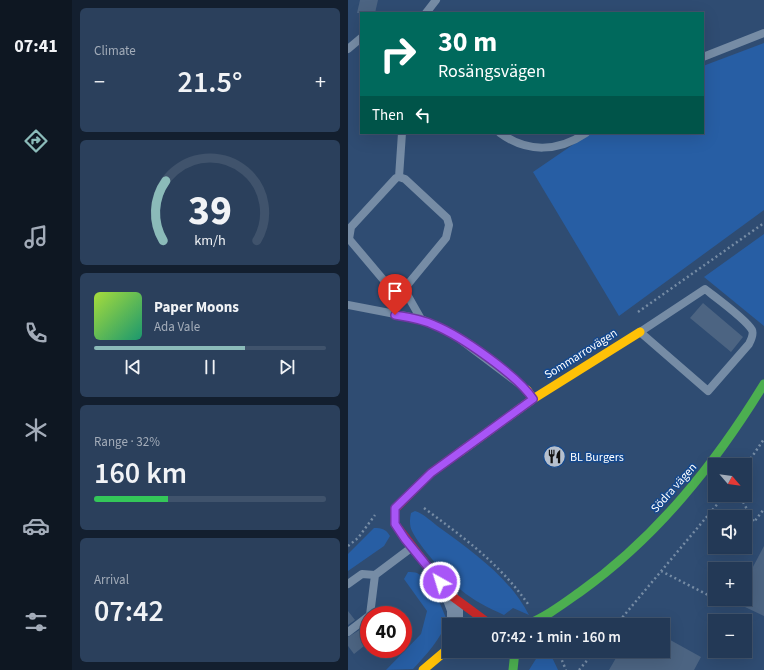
<!DOCTYPE html>
<meta charset="utf-8">
<style>
body{margin:0;font-family:"Source Sans 3",sans-serif;background:#2b405c;color:#f1f3f6;height:100vh;display:flex;flex-direction:column;font-size:15px;white-space:nowrap}
*{box-sizing:border-box;margin:0}
p{font-size:13px;color:#a3acb9}
.icon{flex:none;width:22px;height:22px;fill:none;stroke:currentColor;stroke-width:2;stroke-linecap:round;stroke-linejoin:round}
.map{position:relative;flex:1;overflow:hidden}
.panel{display:flex;flex-direction:column;gap:8px;padding:8px;background:#131f2f;width:276px}
.panel>*{flex:none}
.guide{position:absolute;left:12px;top:12px;width:344px;height:122px;border-radius:0px;box-shadow:0 4px 16px #0002,0 0 0 1px #40536c;background:#00695c;color:#fff;overflow:hidden}
.needle{width:26px;rotate:118deg}
.tools{position:absolute;left:360px;top:458px;display:grid;gap:8px}
.tools a{display:grid;place-items:center;width:44px;height:44px;border-radius:0px;background:#233956;box-shadow:0 4px 16px #0002,0 0 0 1px #40536c;font-size:20px}
.speed{position:absolute;left:12px;top:606px;display:flex;gap:8px;font-size:20px;font-weight:700;text-align:center}
.speed>*{display:grid;place-content:center;width:52px;height:52px;border-radius:50%;background:#233956;box-shadow:0 4px 16px #0002,0 0 0 1px #40536c;line-height:1}
.speed .limit{border:6px solid #d22;background:#fff;color:#111}
.pin{position:absolute;display:grid;place-items:center;width:34px;height:34px;color:#fff;margin:-41px -17px;border-radius:50% 50% 50% 0;rotate:-45deg;box-shadow:0 0 4px #0007}
.pin .icon{rotate:45deg}
.me{position:absolute;width:44px;margin:-22px;rotate:321deg;stroke-linejoin:round;filter:drop-shadow(0 0 3px #0008)}
.turn{display:flex;align-items:center;gap:14px;height:84px;padding:0 12px;font-size:18px}
.turn .icon{width:52px;height:52px;stroke-width:2.5}
.turn b{display:block;font-size:28px;line-height:34px}
.then{display:flex;align-items:center;height:38px;padding:0 12px;background:#0003;gap:8px;font-size:15px}
.big{font-size:30px;font-weight:600;line-height:1.1}
.panel .widget{flex:1;display:flex;flex-direction:column;justify-content:center;gap:6px;min-width:0;padding:0 14px;border-radius:6px;background:#2b405c}
.panel .dial{align-items:center;gap:0}
.dial svg{height:104px;overflow:visible;fill:none;stroke:#40536c;stroke-width:7;stroke-linecap:round;text-anchor:middle}
.dial text{fill:#f1f3f6;stroke:none}
.song{display:flex;align-items:center;gap:12px}
.cover{width:48px;height:48px;border-radius:6px;background:linear-gradient(135deg,hsl(80 70% 55%),hsl(160 70% 35%))}
.played{height:4px;border-radius:2px;background:linear-gradient(90deg,#8bbbb9 65%,#40536c 65%)}
.keys{display:flex;justify-content:space-around;direction:ltr}
.heat{display:flex;justify-content:space-between;align-items:center;font-size:22px;direction:ltr}
.charge{height:6px;border-radius:3px;background:linear-gradient(90deg,#34c759 32%,#40536c 0)}
.trip{position:absolute;left:94px;top:618px;width:228px;height:40px;border-radius:0px;background:#233956;box-shadow:0 4px 16px #0002,0 0 0 1px #40536c;font-weight:600;line-height:40px;text-align:center}
main{display:flex;flex:1;min-height:0}
.dock{display:flex;flex-direction:column;width:72px;justify-content:space-around;align-items:center;background:#0e1722;color:#a3acb9}
.dock .icon{width:28px;height:28px}
.dock .current{color:#8bbbb9}
.dock b{font-size:18px;color:#f1f3f6}
.map>svg:first-child{display:block}
.green{fill:#275ea4}
.building{fill:#4c6482}
.lines{fill:none;stroke-linecap:round;stroke-linejoin:round}
.path{stroke:#768ca5;stroke-width:2.5;stroke-dasharray:2 3;stroke-linecap:butt}
.lane{stroke:#768ca5;stroke-width:8}
.street{stroke:#768ca5;stroke-width:16}
.fast{stroke:#4caf50;stroke-width:9}
.slow{stroke:#ffc107;stroke-width:9}
.jam{stroke:#c62828;stroke-width:9}
.route-casing{stroke:#6d37a1;stroke-width:10}
.route{stroke:#a855f7;stroke-width:7}
.labels{text-anchor:middle;dominant-baseline:central;stroke-width:3;stroke-linejoin:round;paint-order:stroke}
.street-label{font-size:12px;fill:#fff;stroke:#14488d}
.poi-label{font-size:12px;fill:#fff;stroke:#14488d;text-anchor:start}
</style>
<main>
<nav class="dock">
<b>07:41</b>
<svg class="icon current" aria-label="directions" viewBox="0 0 24 24"><path d="M12 3l9 9-9 9-9-9zM9 14v-3h6M13 9l2 2-2 2"/></svg>
<svg class="icon" aria-label="music" viewBox="0 0 24 24"><path d="M9 18V5l10-2v13"/><circle cx="6" cy="18" r="3"/><circle cx="16" cy="16" r="3"/></svg>
<svg class="icon" aria-label="phone" viewBox="0 0 24 24"><path d="M5 4h4l2 5-3 2q2 4 5 5l2-3 5 2v4C11 20 4 13 5 4z"/></svg>
<svg class="icon" aria-label="climate" viewBox="0 0 24 24"><path d="M12 3v18M4 7l16 10M4 17L20 7"/></svg>
<svg class="icon" aria-label="car" viewBox="0 0 24 24"><path d="M5 17H2v-5l4-1 3-4h7l3 4 3 1v5h-3M9 17h6M6 11h13"/><circle cx="7" cy="17" r="2"/><circle cx="17" cy="17" r="2"/></svg>
<svg class="icon" aria-label="filters" viewBox="0 0 24 24"><path d="M4 7h16M4 17h16"/><circle cx="9" cy="7" r="2"/><circle cx="15" cy="17" r="2"/></svg>
</nav>
<section class="panel">
<div class="widget"><p>Climate</p>
<div class="heat"><a>−</a><b class="big">21.5°</b><a>+</a></div>
</div>
<div class="widget dial"><svg viewBox="0 0 100 80">
<path d="M14 69A42 42 0 1 1 86 69"/>
<path d="M14 69A42 42 0 0 1 16 23" stroke="#8bbbb9"/>
<text x="50" y="56" font-size="32" font-weight="700">39</text>
<text x="50" y="72" font-size="11">km/h</text>
</svg></div>
<div class="widget">
<div class="song"><i class="cover"></i><div><b>Paper Moons</b><p>Ada Vale</p></div></div>
<div class="played"></div>
<div class="keys"><svg class="icon" aria-label="previous" viewBox="0 0 24 24"><path d="M18 5L8 12l10 7zM5 5v14"/></svg><svg class="icon" aria-label="pause" viewBox="0 0 24 24"><path d="M8 5v14M16 5v14"/></svg><svg class="icon" aria-label="next" viewBox="0 0 24 24"><path d="M6 5l10 7-10 7zM19 5v14"/></svg></div>
</div>
<div class="widget"><p>Range · 32%</p><b class="big">160 km</b><div class="charge"></div></div>
<div class="widget"><p>Arrival</p><b class="big">07:42</b></div>
</section>
<div class="map">
<svg width="416" height="670" viewBox="0 0 416 670">
<rect width="100%" height="100%" fill="#2f4c72"/>
<!-- green -->
<path class="green" d="M416 43V210L271 316 185 172 242 133H355V66Z
M416 234V326L356 277Z
M67 511C76 514 84 522 92 528 125 552 162 578 181 615L165 608 156 615C141 608 126 601 113 590 101 579 70 545 64 531 61 525 62 518 63 513Z
M26 528C34 528 38 529 42 536L36 546 0 571V554Z
M60 572C63 572 67 572 69 573 82 579 95 609 99 621 92 640 79 654 65 669L38 670 73 634 79 611 56 579Z
M193 651H201L210 670H181Z"/>
<!-- building -->
<path class="building" d="M12 0H30L27 13H9Z
M355 303 395 337 383 352 342 318Z
M416 546V616L397 607V582Z
M0 611 7 620 0 625Z
M13 629 21 642 6 654 0 646V637Z
M315 636 353 657 346 670H261L272 651H315Z"/>
<g class="lines">
<!-- path -->
<path class="path" d="M290 312 416 223
M397 467 416 439
M388 495 394 500 406 522 416 509
M76 508C115 537 152 564 180 604
M0 546 10 538 27 515
M313 571 360 595
M268 625 377 495
M210 651 218 670
M231 670 247 651"/>
<!-- lane -->
<path class="lane" d="M78 13 88 0
M0 49 13 38
M355 57 416 33
M152 133C179 153 210 152 238 133
M51 177 57 179 99 218 101 225 98 238 56 289 53 291 44 290 1 239 3 227 48 178Z
M51 177 54 133
M56 289 73 319
M357 289C367 297 398 319 404 330 406 334 403 340 401 344L360 391 292 332Z
M0 305 73 319 86 325 109 337 178 389
M0 584 14 574 27 575 63 548
M22 615 27 575
M0 632 21 616"/>
<!-- street -->
<path class="street" d="M101 594 107 610V625"/>
<!-- fast -->
<path class="fast" d="M178 625C198 617 215 604 232 592 309 537 367 464 416 384
M165 670 167 651"/>
<!-- slow -->
<path class="slow" d="M179 390 185 399 292 332
M112 452 185 399
M75 670 101 648"/>
<!-- jam -->
<path class="jam" d="M112 452 83 473 47 509V524L101 594 143 625"/>
</g>
<g class="lines">
<defs>
<path id="route" d="M47 315C60 317 74 319 86 325 113 336 169 375 185 399L83 473 47 508V524L57 539 92 582"/>
</defs>
<!-- route casing -->
<use href="#route" class="route-casing"/>
<!-- route -->
<use href="#route" class="route"/>
</g>
<!-- icons -->
<defs>
<symbol id="restaurant-disc" viewBox="-11 -11 22 22"><circle r="9.5" fill="#b6c0ce" stroke="#14488d"/><path d="M-5-6h1v4h1v-4h1v4h1v-4h1v5L-1.5 .5V6h-2V.5L-5-1ZM5-6V6H3V1.5H1.5Q1.5-4 5-6Z" fill="#111"/></symbol>
</defs>
<g fill-rule="evenodd">
<use href="#restaurant-disc" x="194" y="444" width="25" height="25"/>
</g>
<g class="labels">
<!-- street labels -->
<g class="street-label">
<text transform="translate(233 354) rotate(-32)">Sommarrovägen</text>
<text transform="translate(326 488) rotate(-48)">Södra vägen</text>
</g>
<!-- poi labels -->
<g class="poi-label">
<text x="222" y="457">BL Burgers</text>
</g>
</g>
</svg>
<div class="tools">
<a><svg class="needle" viewBox="-14 -14 28 28"><path d="M0-13l5 13h-10z" fill="#e53935"/><path d="M0 13l5-13h-10z" fill="#a3acb9"/></svg></a>
<a><svg class="icon" aria-label="sound" viewBox="0 0 24 24"><path d="M4 9h4l5-4v14l-5-4H4zM17 9q2 3 0 6"/></svg></a>
<a>+</a>
<a>−</a>
</div>
<div class="speed"><div class="limit">40</div></div>
<div class="pin" style="left:47px;top:315px;background:#d93025"><svg class="icon" aria-label="arrive" viewBox="0 0 24 24"><path d="M6 21V4h12l-3 4 3 4H6"/></svg></div>
<svg class="me" style="left:92px;top:582px" viewBox="-20 -20 40 40"><circle r="17" fill="#a855f7" stroke="#fff" stroke-width="3"/><path d="M0-11L8 9 0 5-8 9z" fill="#fff"/></svg>
<div class="trip">07:42 · 1 min · 160 m</div>
<div class="guide">
<div class="turn"><svg class="icon" aria-label="right" viewBox="0 0 24 24"><path d="M7 20v-9h11M14 6l5 5-5 5"/></svg><div><b>30 m</b>Rosängsvägen</div></div>
<div class="then">Then<svg class="icon" aria-label="left" viewBox="0 0 24 24"><path d="M17 20v-9H6M10 6l-5 5 5 5"/></svg></div>
</div>
</div>
</main>
